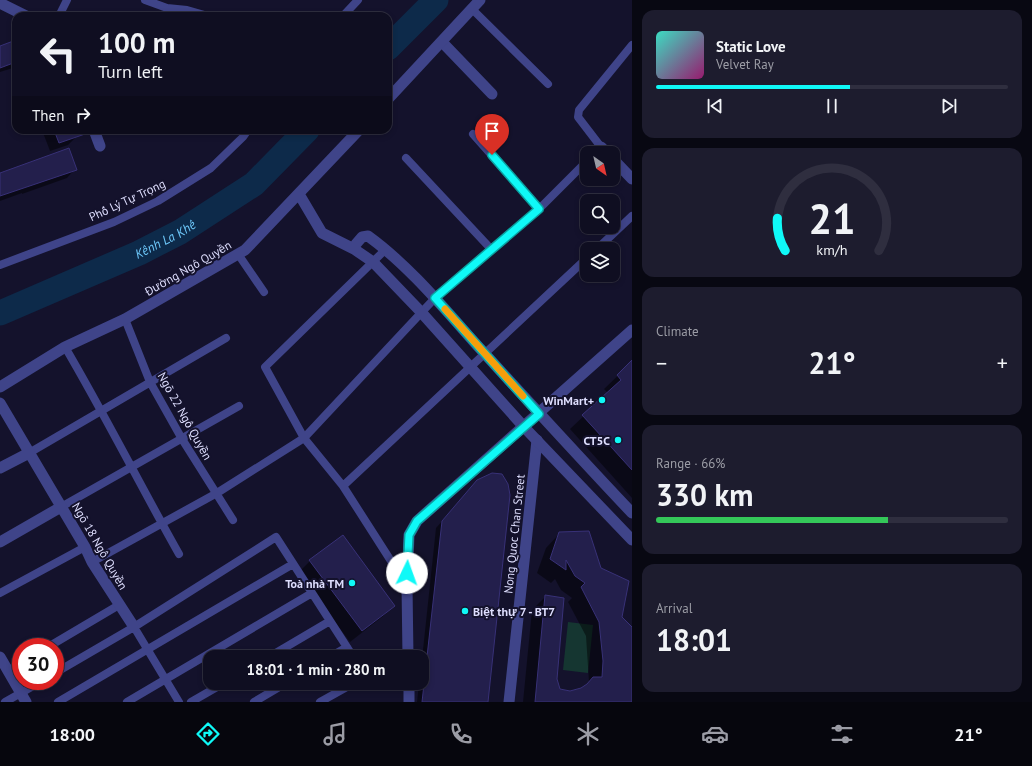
<!DOCTYPE html>
<meta charset="utf-8">
<style>
body{margin:0;font-family:"PT Sans",sans-serif;background:#1d1c2e;color:#f1f3f6;height:100vh;display:flex;flex-direction:column;font-size:15px;white-space:nowrap}
*{box-sizing:border-box;margin:0}
p{font-size:13px;color:#9b9ca5}
.icon{flex:none;width:22px;height:22px;fill:none;stroke:currentColor;stroke-width:2;stroke-linecap:round;stroke-linejoin:round}
.map{position:relative;flex:1;overflow:hidden}
.drawer{display:flex;flex-direction:column;gap:10px;padding:10px;background:#080812;width:400px}
.drawer>*{flex:none}
.guide{position:absolute;left:12px;top:12px;width:380px;height:122px;border-radius:12px;box-shadow:0 2px 6px #0003,0 0 0 1px #2f2e3f;background:#0f0e21;color:#f1f3f6;overflow:hidden}
.needle{width:26px;rotate:146deg}
.fabs{position:absolute;left:580px;top:146px;display:grid;gap:8px}
.fabs a{display:grid;place-items:center;width:40px;height:40px;border-radius:8px;background:#0f0e21;box-shadow:0 2px 6px #0003,0 0 0 1px #2f2e3f;font-size:20px}
.speed{position:absolute;left:12px;top:638px;display:flex;gap:8px;font-size:20px;font-weight:700;text-align:center}
.speed>*{display:grid;place-content:center;width:52px;height:52px;border-radius:50%;background:#0f0e21;box-shadow:0 2px 6px #0003,0 0 0 1px #2f2e3f;line-height:1}
.speed .limit{border:6px solid #d22;background:#fff;color:#111}
.pin{position:absolute;display:grid;place-items:center;width:34px;height:34px;color:#fff;margin:-41px -17px;border-radius:50% 50% 50% 0;rotate:-45deg;box-shadow:0 0 4px #0007}
.pin .icon{rotate:45deg}
.me{position:absolute;width:44px;margin:-22px;rotate:3deg;stroke-linejoin:round;filter:drop-shadow(0 0 3px #0008)}
.turn{display:flex;align-items:center;gap:14px;height:84px;padding:0 20px;font-size:18px}
.turn .icon{width:52px;height:52px;stroke-width:2.5}
.turn b{display:block;font-size:28px;line-height:34px}
.then{display:flex;align-items:center;height:38px;padding:0 20px;background:#0003;gap:8px;font-size:15px}
.big{font-size:30px;font-weight:700;line-height:1.1}
.drawer .widget{flex:1;display:flex;flex-direction:column;justify-content:center;gap:6px;min-width:0;padding:0 14px;border-radius:12px;background:#1d1c2e}
.drawer .dial{align-items:center;gap:0}
.dial svg{height:104px;overflow:visible;fill:none;stroke:#2f2e3f;stroke-width:7;stroke-linecap:round;text-anchor:middle}
.dial text{fill:#f1f3f6;stroke:none}
.song{display:flex;align-items:center;gap:12px}
.cover{width:48px;height:48px;border-radius:6px;background:linear-gradient(135deg,hsl(170 70% 55%),hsl(320 70% 35%))}
.played{height:4px;border-radius:2px;background:linear-gradient(90deg,#0ff9f7 55%,#2f2e3f 55%)}
.keys{display:flex;justify-content:space-around;direction:ltr}
.heat{display:flex;justify-content:space-between;align-items:center;font-size:22px;direction:ltr}
.charge{height:6px;border-radius:3px;background:linear-gradient(90deg,#34c759 66%,#2f2e3f 0)}
.trip{position:absolute;left:203px;top:650px;width:226px;height:40px;border-radius:12px;background:#0f0e21;box-shadow:0 2px 6px #0003,0 0 0 1px #2f2e3f;font-weight:700;line-height:40px;text-align:center}
.dock{display:flex;height:64px;justify-content:space-around;align-items:center;background:#06060d;color:#9b9ca5}
.dock .icon{width:28px;height:28px}
.dock .selected{color:#0ff9f7}
.dock b{font-size:18px;color:#f1f3f6}
main{display:flex;flex:1;min-height:0}
.map>svg:first-child{display:block}
.green{fill:#153631}
.shadow{fill:#0007}
.lines{fill:none;stroke-linecap:round;stroke-linejoin:round}
.river{stroke:#0d2a4a;stroke-width:25}
.building{fill:#231f4c;stroke:#383177}
.service{stroke:#3f4489;stroke-width:8}
.minor{stroke:#3f4489;stroke-width:11}
.tertiary{stroke:#3f4489;stroke-width:11}
.route-casing{stroke:#0aa2a1;stroke-width:10}
.route{stroke:#0ff9f7;stroke-width:7}
.slow{stroke:#f59e0b;stroke-width:7}
.poi-dot{fill:#0ff9f7;stroke:#14122c;stroke-width:1.5}
.labels{text-anchor:middle;dominant-baseline:central;stroke-width:4;stroke-linejoin:round;paint-order:stroke}
.street-label{font-size:12px;fill:#dedefe;stroke:#14122c}
.poi-label{font-size:12px;font-weight:bold;fill:#dedefe;stroke:#14122c;text-anchor:end}
.water-label{font-size:13px;font-style:italic;fill:#6ec9fb;stroke:#14122c}
</style>
<main>
<div class="map">
<svg width="632" height="702" viewBox="0 0 632 702">
<rect width="100%" height="100%" fill="#14122c"/>
<!-- green -->
<path class="green" d="M568 622 593 625 588 673 563 670Z"/>
<!-- shadow -->
<path class="shadow" d="M16 43V67L0 72V47Z
M42 130H75L77 136 68 145 50 151Z
M75 169 67 178 22 194V193L0 201V174Z
M632 362V498L570 429 608 393 604 389Z
M472 487 487 702H417L419 683H422V659L436 528Z
M560 533 600 569 621 617 632 628V702H523L532 610 546 596 556 679 559 690 570 692 581 689 589 682 586 636 568 602 572 598 561 590 555 579 551 583 537 573 546 548Z
M310 561 394 606 382 617 350 642 298 573Z"/>
<g class="lines">
<!-- river -->
<g class="river">
<path d="M388 48 436 0"/>
<path id="s1" d="M0 313 139 253 180 232 254 184 307 130"/>
</g>
</g>
<!-- building -->
<path class="building" d="M16 40V62L0 68V46Z
M54 130H87L88 133 59 143Z
M69 148 77 170 0 196V173Z
M632 360V470L582 415 621 380 617 375Z
M492 473 502 474 508 484 510 495 488 702H422L442 521 477 480Z
M589 531 601 568 629 581 622 617 632 627V702H535L545 595 564 598 557 679 560 689 570 691 581 688 587 684 593 677H602L603 661 599 622 581 587 585 583 575 576 566 560V570L550 559 559 532Z
M343 535 395 606 362 631 309 560Z"/>
<g class="lines">
<!-- service -->
<path class="service" d="M145 0 167 8 187 10 208 16
M472 9 548 84
M59 16 67 0
M343 16 358 0
M473 134 539 209
M595 153 601 147 578 117 579 110 632 45
M406 158 491 249
M386 249 265 367 304 438 343 486 407 586
M597 249 632 216
M238 254 264 292
M0 265 114 222 158 201 211 168 243 137 248 130
M125 319 150 382 182 439 233 520
M65 347C105 415 140 485 179 554
M29 453 226 338
M343 486 587 258
M61 507 239 406
M92 562 217 493 304 438 435 298 539 209 587 161
M0 593 85 547
M134 627 179 702
M48 647 119 605
M269 657 330 621
M330 657 347 647
M8 671 21 663
M55 673 134 627 276 537 352 655
M5 702 42 681
M58 702 293 564
M127 702 312 593
M191 702 224 683
M254 702 286 683
M320 702 354 683"/>
<!-- minor -->
<path class="minor" d="M0 3 26 16
M442 42 492 94
M94 130 100 146
M601 147 607 153
M613 159 632 179
M0 403 85 547 92 562 134 627
M0 468 29 453
M0 542 61 507
M0 657 26 702
M408 657 407 586 409 535 417 521 632 330
M409 683V702
M509 702 537 440"/>
<!-- tertiary -->
<path class="tertiary" d="M388 99 480 0
M299 194 322 233 354 249
M0 387 65 347 125 319 245 250 359 130
M632 513C579 457 527 400 475 343 442 306 408 265 368 236L362 237 356 244 354 249 373 262 421 312 524 427 632 540"/>
</g>
<g class="lines">
<defs>
<path id="route" d="M407 573 409 535 417 521 539 414 435 298 539 209 492 155"/>
</defs>
<!-- route casing -->
<use href="#route" class="route-casing"/>
<!-- route -->
<use href="#route" class="route"/>
<!-- slow -->
<path class="slow" d="M445 309 523 396"/>
</g>
<!-- markers -->
<g class="poi-dot">
<circle cx="602" cy="400" r="4"/>
<circle cx="618" cy="440" r="4"/>
<circle cx="352" cy="583" r="4"/>
<circle cx="465" cy="611" r="4"/>
</g>
<g class="labels">
<!-- street labels -->
<g class="street-label">
<text transform="translate(127 200) rotate(-25)">Phố Lý Tự Trọng</text>
<text transform="translate(188 268) rotate(-30)">Đường Ngô Quyền</text>
<text transform="translate(185 416) rotate(61)">Ngõ 22 Ngô Quyền</text>
<text transform="translate(514 534) rotate(-84)">Nong Quoc Chan Street</text>
<text transform="translate(100 546) rotate(60)">Ngõ 18 Ngô Quyền</text>
</g>
<!-- poi labels -->
<g class="poi-label">
<text x="594" y="400">WinMart+</text>
<text x="610" y="440">CT5C</text>
<text x="344" y="583">Toà nhà TM</text>
<text x="473" y="611" text-anchor="start">Biệt thự 7 - BT7</text>
</g>
<!-- water labels -->
<g class="water-label">
<text stroke="none"><textPath href="#s1" startOffset="181">Kênh La Khê</textPath></text>
</g>
</g>
</svg>
<div class="fabs">
<a><svg class="needle" viewBox="-14 -14 28 28"><path d="M0-13l5 13h-10z" fill="#e53935"/><path d="M0 13l5-13h-10z" fill="#9b9ca5"/></svg></a>
<a><svg class="icon" aria-label="search" viewBox="0 0 24 24"><circle cx="10" cy="10" r="6"/><path d="M15 15l6 6"/></svg></a>
<a><svg class="icon" aria-label="layers" viewBox="0 0 24 24"><path d="M12 4l9 5-9 5-9-5zM3 14l9 5 9-5"/></svg></a>
</div>
<div class="speed"><div class="limit">30</div></div>
<div class="pin" style="left:492px;top:155px;background:#d93025"><svg class="icon" aria-label="arrive" viewBox="0 0 24 24"><path d="M6 21V4h12l-3 4 3 4H6"/></svg></div>
<svg class="me" style="left:407px;top:573px" viewBox="-20 -20 40 40"><circle r="19" fill="#fff"/><path d="M0-13L10 11 0 6-10 11z" fill="#0ff9f7"/></svg>
<div class="trip">18:01 · 1 min · 280 m</div>
<div class="guide">
<div class="turn"><svg class="icon" aria-label="left" viewBox="0 0 24 24"><path d="M17 20v-9H6M10 6l-5 5 5 5"/></svg><div><b>100 m</b>Turn left</div></div>
<div class="then">Then<svg class="icon" aria-label="right" viewBox="0 0 24 24"><path d="M7 20v-9h11M14 6l5 5-5 5"/></svg></div>
</div>
</div>
<section class="drawer">
<div class="widget">
<div class="song"><i class="cover"></i><div><b>Static Love</b><p>Velvet Ray</p></div></div>
<div class="played"></div>
<div class="keys"><svg class="icon" aria-label="previous" viewBox="0 0 24 24"><path d="M18 5L8 12l10 7zM5 5v14"/></svg><svg class="icon" aria-label="pause" viewBox="0 0 24 24"><path d="M8 5v14M16 5v14"/></svg><svg class="icon" aria-label="next" viewBox="0 0 24 24"><path d="M6 5l10 7-10 7zM19 5v14"/></svg></div>
</div>
<div class="widget dial"><svg viewBox="0 0 100 80">
<path d="M14 69A42 42 0 1 1 86 69"/>
<path d="M14 69A42 42 0 0 1 8 44" stroke="#0ff9f7"/>
<text x="50" y="56" font-size="32" font-weight="700">21</text>
<text x="50" y="72" font-size="11">km/h</text>
</svg></div>
<div class="widget"><p>Climate</p>
<div class="heat"><a>−</a><b class="big">21°</b><a>+</a></div>
</div>
<div class="widget"><p>Range · 66%</p><b class="big">330 km</b><div class="charge"></div></div>
<div class="widget"><p>Arrival</p><b class="big">18:01</b></div>
</section>
</main>
<nav class="dock">
<b>18:00</b>
<svg class="icon selected" aria-label="directions" viewBox="0 0 24 24"><path d="M12 3l9 9-9 9-9-9zM9 14v-3h6M13 9l2 2-2 2"/></svg>
<svg class="icon" aria-label="music" viewBox="0 0 24 24"><path d="M9 18V5l10-2v13"/><circle cx="6" cy="18" r="3"/><circle cx="16" cy="16" r="3"/></svg>
<svg class="icon" aria-label="phone" viewBox="0 0 24 24"><path d="M5 4h4l2 5-3 2q2 4 5 5l2-3 5 2v4C11 20 4 13 5 4z"/></svg>
<svg class="icon" aria-label="climate" viewBox="0 0 24 24"><path d="M12 3v18M4 7l16 10M4 17L20 7"/></svg>
<svg class="icon" aria-label="car" viewBox="0 0 24 24"><path d="M5 17H2v-5l4-1 3-4h7l3 4 3 1v5h-3M9 17h6M6 11h13"/><circle cx="7" cy="17" r="2"/><circle cx="17" cy="17" r="2"/></svg>
<svg class="icon" aria-label="filters" viewBox="0 0 24 24"><path d="M4 7h16M4 17h16"/><circle cx="9" cy="7" r="2"/><circle cx="15" cy="17" r="2"/></svg>
<b>21°</b>
</nav>
